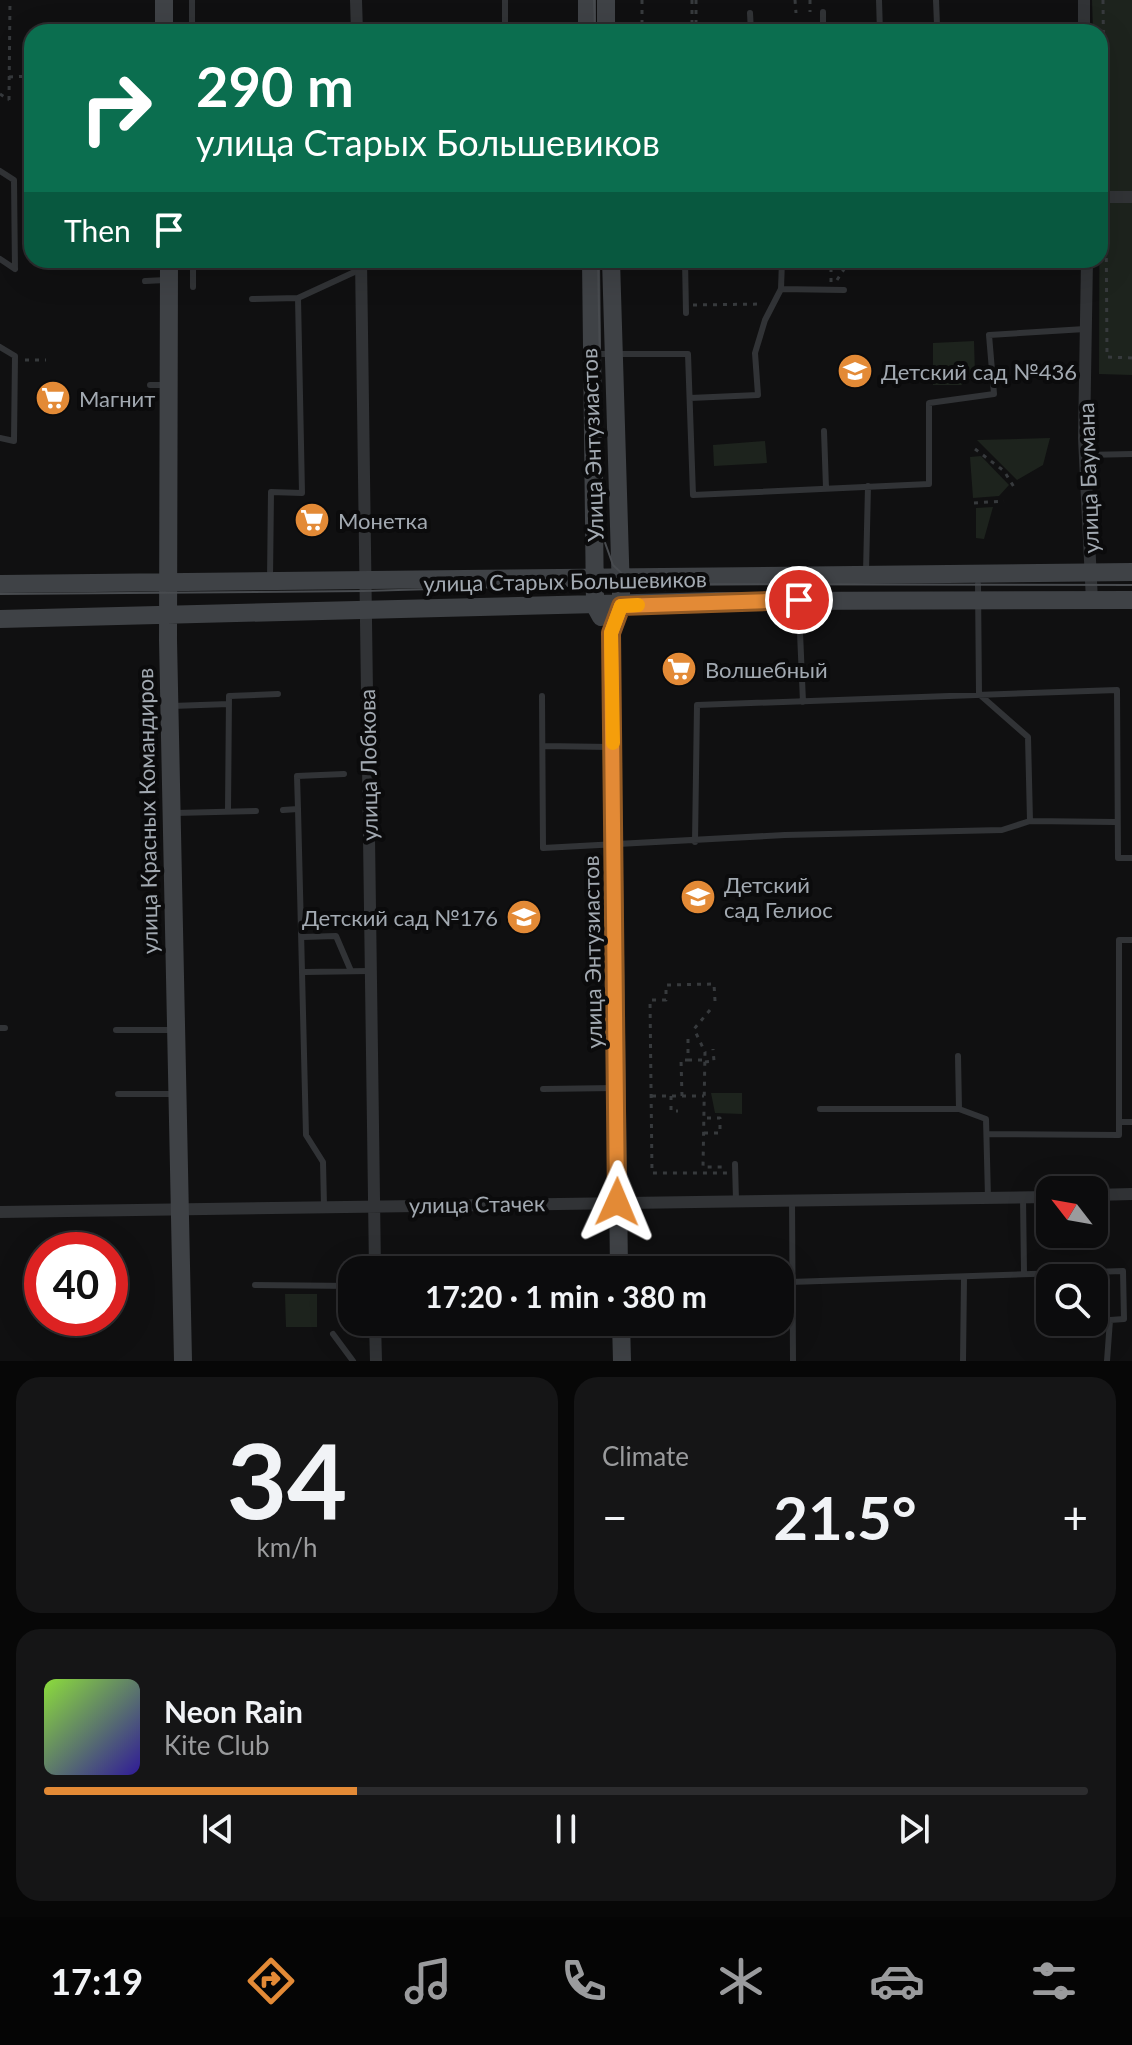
<!DOCTYPE html>
<meta charset="utf-8">
<style>
body{margin:0;font-family:Lato,sans-serif;background:#151516;color:#f1f3f6;height:100vh;display:flex;flex-direction:column;font-size:30px;white-space:nowrap}
*{box-sizing:border-box;margin:0}
p{font-size:26px;color:#9a9b9d}
.icon{flex:none;width:44px;height:44px;fill:none;stroke:currentColor;stroke-width:2;stroke-linecap:round;stroke-linejoin:round}
.map{position:relative;height:1361px;overflow:hidden}
.side{display:flex;flex-direction:column;gap:16px;padding:16px;background:#070707;flex:1}
.side>*{flex:none}
.top-card{position:absolute;left:24px;top:24px;width:1084px;height:244px;border-radius:24px;box-shadow:0 8px 32px #0002,0 0 0 2px #2c2c2e;background:#0b6e4f;color:#fff;overflow:hidden}
.needle{width:52px;rotate:301deg}
.controls{position:absolute;left:1036px;top:1176px;display:grid;gap:16px}
.controls a{display:grid;place-items:center;width:72px;height:72px;border-radius:16px;background:#0c0c0d;box-shadow:0 8px 32px #0002,0 0 0 2px #2c2c2e;font-size:40px}
.speed{position:absolute;left:24px;top:1232px;display:flex;gap:16px;font-size:40px;font-weight:700;text-align:center}
.speed>*{display:grid;place-content:center;width:104px;height:104px;border-radius:50%;background:#0c0c0d;box-shadow:0 8px 32px #0002,0 0 0 2px #2c2c2e;line-height:1}
.speed .limit{border:12px solid #d22;background:#fff;color:#111}
.pin{position:absolute;display:grid;place-items:center;width:68px;height:68px;color:#fff;margin:-34px;border:4px solid #fff;border-radius:50%;box-shadow:0 2px 8px #0007}
.me{position:absolute;width:88px;margin:-44px;rotate:1deg;stroke-linejoin:round;filter:drop-shadow(0 0 6px #0008)}
.turn{display:flex;align-items:center;gap:28px;height:168px;padding:0 40px;font-size:36px}
.turn .icon{width:104px;height:104px;stroke-width:2.5}
.turn b{display:block;font-size:56px;line-height:68px}
.then{display:flex;align-items:center;height:76px;padding:0 40px;background:#0003;gap:16px;font-size:30px}
.big{font-size:60px;font-weight:700;line-height:1.1}
.side .tile{flex:1;display:flex;flex-direction:column;justify-content:center;gap:12px;min-width:0;padding:0 28px;border-radius:24px;background:#151516}
.side .dial{align-items:center;gap:0}
.dial b{font-size:104px;line-height:1}
.song{display:flex;align-items:center;gap:24px}
.cover{width:96px;height:96px;border-radius:12px;background:linear-gradient(135deg,hsl(90 70% 55%),hsl(250 70% 35%))}
.played{height:8px;border-radius:4px;background:linear-gradient(90deg,#e38a36 30%,#2c2c2e 30%)}
.keys{display:flex;justify-content:space-around;direction:ltr}
.heat{display:flex;justify-content:space-between;align-items:center;font-size:44px;direction:ltr}
.side .tiles{flex:1;display:grid;gap:16px;grid-template-columns:1fr 1fr}
.tile:last-child{grid-column:span 2}
.trip{position:absolute;left:338px;top:1256px;width:456px;height:80px;border-radius:24px;background:#0c0c0d;box-shadow:0 8px 32px #0002,0 0 0 2px #2c2c2e;font-weight:700;line-height:80px;text-align:center}
.tabs{display:flex;height:128px;justify-content:space-around;align-items:center;background:#050505;color:#9a9b9d}
.tabs .icon{width:56px;height:56px}
.tabs .selected{color:#e38a36}
.tabs b{font-size:36px;color:#f1f3f6}
.map>svg:first-child{display:block}
.green{fill:#1d231d}
.lines{fill:none;stroke-linecap:round;stroke-linejoin:round}
.path{stroke:#373a3d;stroke-width:3;stroke-dasharray:4 6;stroke-linecap:butt}
.lane{stroke:#313336;stroke-width:6}
.street{stroke:#313336;stroke-width:12}
.secondary{stroke:#3f4246;stroke-width:18}
.tram{stroke:#484b4f;stroke-width:2}
.route-casing{stroke:#945a23;stroke-width:20}
.route{stroke:#e38a36;stroke-width:14}
.slow{stroke:#f59e0b;stroke-width:14}
.labels{text-anchor:middle;dominant-baseline:central;stroke-width:8;stroke-linejoin:round;paint-order:stroke}
.poi-label{font-size:22px;fill:#a2a9b1;stroke:#0b0b0c;text-anchor:start}
.street-label{font-size:22px;fill:#a2a9b1;stroke:#0b0b0c}
</style>
<div class="map">
<svg width="1132" height="1361" viewBox="0 0 1132 1361">
<rect width="100%" height="100%" fill="#101011"/>
<!-- green -->
<path class="green" d="M1092 0H1132V375L1099 374 1100 32H1093Z
M974 341 975 375 961 385H933V343Z
M1050 438 1043 465 1017 480 977 440Z
M765 441 767 463 714 466 713 445Z
M981 456 1009 485 999 496 973 498 970 457Z
M993 507 984 539 976 538V508Z
M711 1093H742V1114L715 1113Z
M285 1294H317V1327H286Z"/>
<g class="lines">
<!-- path -->
<path class="path" d="M642 0V32
M692 0V32
M696 0V32
M795 0 796 13
M810 0V12
M1103 0 1105 184
M9 77 32 76
M0 94 9 100
M9 100 10 0
M1106 208 1107 357 1132 358
M837 280 850 260
M831 282V260
M693 305 762 304
M25 360H46
M975 449 1004 471 1014 487
M974 503 1004 501
M715 1001 714 984 666 985V1000H650L652 1173H727
M710 1010 694 1029 705 1052 703 1167H727
M688 1060H704
M705 1062 714 1061 713 1049
M652 1096H704
M671 1096V1111H678
M682 1096 681 1060H688V1038
M704 1133H720V1118H704"/>
<!-- lane -->
<path class="lane" d="M192 0V32
M505 0V32
M879 0 880 32
M936 0 937 25
M823 12V32
M750 13 751 32
M760 32H761
M0 171 14 180 15 269
M0 259 15 269
M685 260 686 313
M145 281 166 280
M193 287V260
M781 289 844 290
M252 299 298 298
M0 347 15 356 14 441 0 438
M595 354H688L693 495 929 484V403L994 394 989 335 1085 329
M150 385H164
M690 398 758 395 755 353 765 320 781 289 782 260
M824 431 826 488
M1085 455 1132 454
M866 572 868 486
M270 579 271 492 302 493 298 298 361 269
M978 584 979 694 1028 737 1030 821
M798 586 803 702
M542 696 543 848 785 835 1002 830 1030 821 1115 822
M172 706 229 704
M543 746 610 747
M298 809 297 776 344 774
M283 810 298 809 306 1135 323 1162 324 1206
M228 811 229 696 278 694
M175 813 256 811
M695 842 697 705 1117 690 1118 858H1132
M303 937 336 936 351 971
M305 972 369 971
M0 1028H5
M116 1030H172
M958 1056 959 1109
M543 1089 615 1088
M118 1094H176
M820 1109H959L986 1119 988 1198
M1119 1122H1132
M989 1134 1119 1135V940H1132
M735 1164 736 1200
M1023 1197 1024 1273
M792 1200 793 1361
M790 1282 1123 1271 1124 1319 1110 1320 1107 1361
M255 1285 352 1286
M333 1334 353 1361
M963 1361 964 1278"/>
<!-- street -->
<path class="street" d="M356 0 357 32
M1084 0V32
M1106 197H1132
M361 260 375 1270
M1087 260 1084 438 1092 601
M1094 1195 1132 1194
M0 1212 1050 1197
M375 1322 376 1361"/>
<!-- secondary -->
<path class="secondary" d="M164 0V32
M587 0V32
M606 0V32
M169 260 168 640 183 1361
M591 260 595 606 601 617
M611 260 621 593V606L611 633 619 1270
M0 584 1132 572
M0 619 717 601 1132 600
M621 1322 622 1361"/>
<!-- tram -->
<path class="tram" d="M594 0 595 32
M598 260 603 537 613 565 636 587
M0 594 364 591 610 584 1132 585"/>
</g>
<g class="lines">
<defs>
<path id="route" d="M617 1202 611 633 621 606 799 600"/>
</defs>
<!-- route casing -->
<use href="#route" class="route-casing"/>
<!-- route -->
<use href="#route" class="route"/>
<!-- slow -->
<path class="slow" d="M613 743 611 633 621 606 638 605"/>
</g>
<!-- icons -->
<defs>
<symbol id="school-disc" viewBox="-11 -11 22 22"><circle r="9.5" fill="#e38a36" stroke="#0b0b0c"/><path d="M0-5L7-2L0 1L-7-2ZM-4 1L0 2.5L4 1V4Q0 6-4 4Z" fill="#fff"/></symbol>
<symbol id="supermarket-disc" viewBox="-11 -11 22 22"><circle r="9.5" fill="#e38a36" stroke="#0b0b0c"/><path d="M-6-5.5h2.5l.6 2H6L4.5 2H-2.5L-4.4-4H-6ZM-1.5 3.2a1.3 1.3 0 1 0 .1 0ZM3 3.2a1.3 1.3 0 1 0 .1 0Z" fill="#fff"/></symbol>
</defs>
<g fill-rule="evenodd">
<use href="#school-disc" x="835" y="351" width="40" height="40"/>
<use href="#supermarket-disc" x="33" y="378" width="40" height="40"/>
<use href="#supermarket-disc" x="292" y="500" width="40" height="40"/>
<use href="#supermarket-disc" x="659" y="649" width="40" height="40"/>
<use href="#school-disc" x="678" y="877" width="40" height="40"/>
<use href="#school-disc" x="504" y="897" width="40" height="40"/>
</g>
<g class="labels">
<!-- poi labels -->
<g class="poi-label">
<text x="881" y="371">Детский сад №436</text>
<text x="79" y="398">Магнит</text>
<text x="338" y="520">Монетка</text>
<text x="705" y="669">Волшебный</text>
<text x="724" y="884">Детский<tspan x="724" dy="25">сад Гелиос</tspan></text>
<text x="498" y="917" text-anchor="end">Детский сад №176</text>
</g>
<!-- street labels -->
<g class="street-label">
<text transform="translate(592 445) rotate(-92)">Улица Энтузиастов</text>
<text transform="translate(1088 478) rotate(-92)">улица Баумана</text>
<text transform="translate(565 581) rotate(-1)">улица Старых Большевиков</text>
<text transform="translate(368 765) rotate(-91)">улица Лобкова</text>
<text transform="translate(147 811) rotate(-91)">улица Красных Командиров</text>
<text transform="translate(592 952) rotate(-91)">улица Энтузиастов</text>
<text transform="translate(477 1204) rotate(-1)">улица Стачек</text>
</g>
</g>
</svg>
<div class="controls">
<a><svg class="needle" viewBox="-14 -14 28 28"><path d="M0-13l5 13h-10z" fill="#e53935"/><path d="M0 13l5-13h-10z" fill="#9a9b9d"/></svg></a>
<a><svg class="icon" aria-label="search" viewBox="0 0 24 24"><circle cx="10" cy="10" r="6"/><path d="M15 15l6 6"/></svg></a>
</div>
<div class="speed"><div class="limit">40</div></div>
<div class="pin" style="left:799px;top:600px;background:#d93025"><svg class="icon" aria-label="arrive" viewBox="0 0 24 24"><path d="M6 21V4h12l-3 4 3 4H6"/></svg></div>
<svg class="me" style="left:617px;top:1202px" viewBox="-20 -20 40 40"><path d="M0-17L14 15 0 8-14 15z" fill="#e38a36" stroke="#fff" stroke-width="4"/></svg>
<div class="trip">17:20 · 1 min · 380 m</div>
<div class="top-card">
<div class="turn"><svg class="icon" aria-label="right" viewBox="0 0 24 24"><path d="M7 20v-9h11M14 6l5 5-5 5"/></svg><div><b>290 m</b>улица Старых Большевиков</div></div>
<div class="then">Then<svg class="icon" aria-label="arrive" viewBox="0 0 24 24"><path d="M6 21V4h12l-3 4 3 4H6"/></svg></div>
</div>
</div>
<section class="side">
<div class="tiles">
<div class="tile dial"><b>34</b><p>km/h</p></div>
<div class="tile"><p>Climate</p>
<div class="heat"><a>−</a><b class="big">21.5°</b><a>+</a></div>
</div>
<div class="tile">
<div class="song"><i class="cover"></i><div><b>Neon Rain</b><p>Kite Club</p></div></div>
<div class="played"></div>
<div class="keys"><svg class="icon" aria-label="previous" viewBox="0 0 24 24"><path d="M18 5L8 12l10 7zM5 5v14"/></svg><svg class="icon" aria-label="pause" viewBox="0 0 24 24"><path d="M8 5v14M16 5v14"/></svg><svg class="icon" aria-label="next" viewBox="0 0 24 24"><path d="M6 5l10 7-10 7zM19 5v14"/></svg></div>
</div>
</div>
</section>
<nav class="tabs">
<b>17:19</b>
<svg class="icon selected" aria-label="directions" viewBox="0 0 24 24"><path d="M12 3l9 9-9 9-9-9zM9 14v-3h6M13 9l2 2-2 2"/></svg>
<svg class="icon" aria-label="music" viewBox="0 0 24 24"><path d="M9 18V5l10-2v13"/><circle cx="6" cy="18" r="3"/><circle cx="16" cy="16" r="3"/></svg>
<svg class="icon" aria-label="phone" viewBox="0 0 24 24"><path d="M5 4h4l2 5-3 2q2 4 5 5l2-3 5 2v4C11 20 4 13 5 4z"/></svg>
<svg class="icon" aria-label="climate" viewBox="0 0 24 24"><path d="M12 3v18M4 7l16 10M4 17L20 7"/></svg>
<svg class="icon" aria-label="car" viewBox="0 0 24 24"><path d="M5 17H2v-5l4-1 3-4h7l3 4 3 1v5h-3M9 17h6M6 11h13"/><circle cx="7" cy="17" r="2"/><circle cx="17" cy="17" r="2"/></svg>
<svg class="icon" aria-label="filters" viewBox="0 0 24 24"><path d="M4 7h16M4 17h16"/><circle cx="9" cy="7" r="2"/><circle cx="15" cy="17" r="2"/></svg>
</nav>
